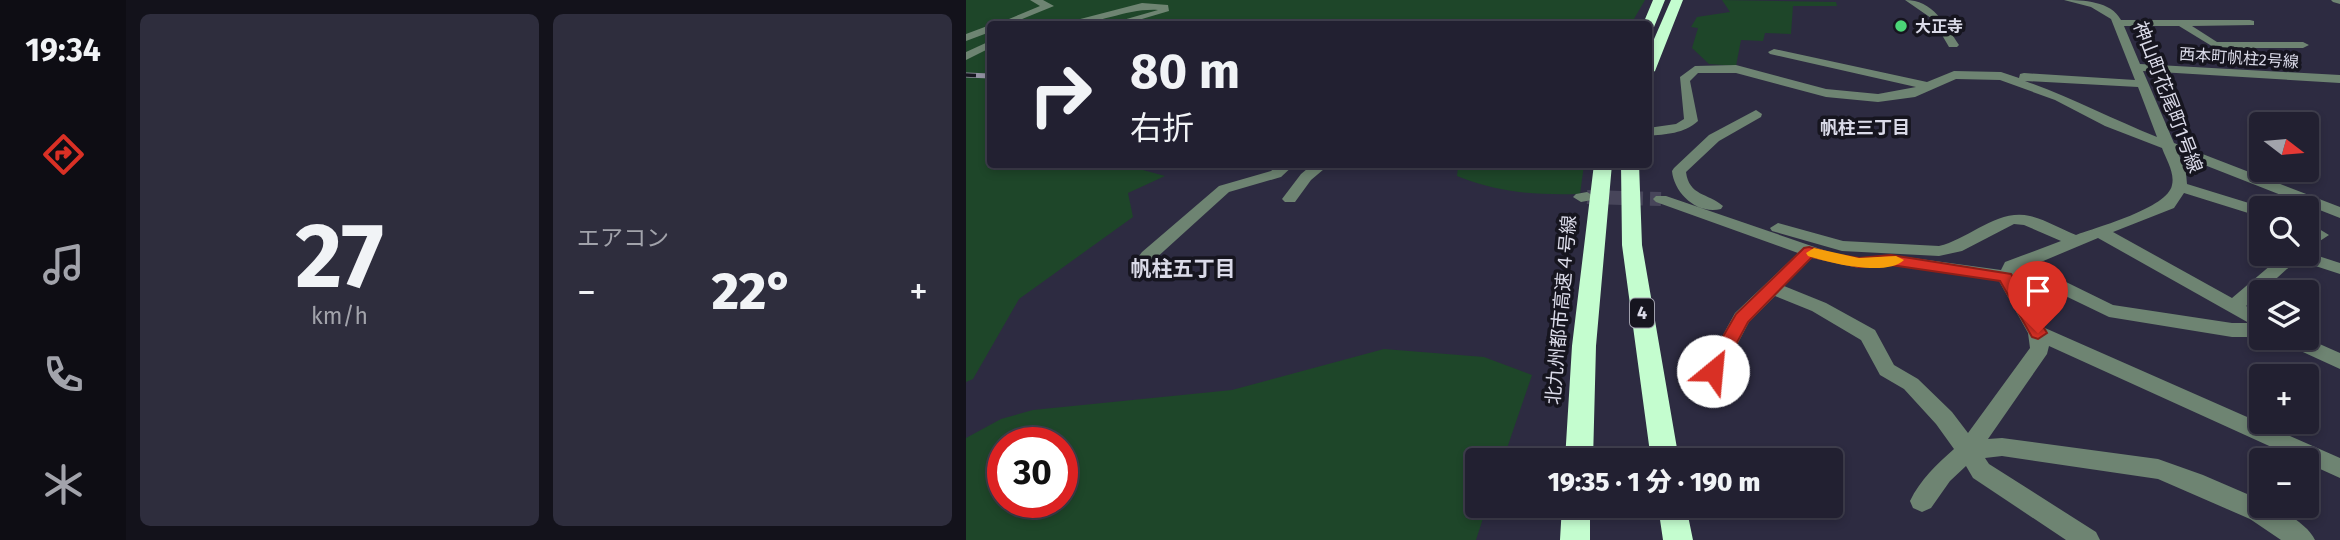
<!DOCTYPE html>
<html lang="ja">
<meta charset="utf-8">
<style>
body{margin:0;font-family:"Fira Sans","Noto Sans JP",sans-serif;background:#2e2d3d;color:#f1f3f6;height:100vh;display:flex;flex-direction:column;font-size:26px;white-space:nowrap}
*{box-sizing:border-box;margin:0}
p{font-size:23px;color:#a2a3ab}
.icon{flex:none;width:38px;height:38px;fill:none;stroke:currentColor;stroke-width:2;stroke-linecap:round;stroke-linejoin:round}
.map{position:relative;flex:1;overflow:hidden}
.sheet{display:flex;flex-direction:column;gap:14px;padding:14px;background:#13121b;width:840px}
.sheet>*{flex:none}
.hud{position:absolute;left:21px;top:21px;width:665px;height:147px;border-radius:7px;box-shadow:0 4px 10px #0003,0 0 0 2px #3f3e4d;background:#222031;color:#f1f3f6;overflow:hidden}
.needle{width:46px;rotate:106deg}
.tools{position:absolute;left:1283px;top:112px;display:grid;gap:14px}
.tools a{display:grid;place-items:center;width:70px;height:70px;border-radius:7px;background:#222031;box-shadow:0 4px 10px #0003,0 0 0 2px #3f3e4d;font-size:35px}
.speed{position:absolute;left:21px;top:427px;display:flex;gap:14px;font-size:35px;font-weight:700;text-align:center}
.speed>*{display:grid;place-content:center;width:91px;height:91px;border-radius:50%;background:#222031;box-shadow:0 4px 10px #0003,0 0 0 2px #3f3e4d;line-height:1}
.speed .limit{border:10px solid #d22;background:#fff;color:#111}
.pin{position:absolute;display:grid;place-items:center;width:60px;height:60px;color:#fff;margin:-72px -30px;border-radius:50% 50% 50% 0;rotate:-45deg;box-shadow:0 0 7px #0007}
.pin .icon{rotate:45deg}
.me{position:absolute;width:77px;margin:-38px;rotate:28deg;stroke-linejoin:round;filter:drop-shadow(0 0 5px #0008)}
.turn{display:flex;align-items:center;gap:24px;height:147px;padding:0 28px;font-size:32px}
.turn .icon{width:91px;height:91px;stroke-width:2.5}
.turn b{display:block;font-size:49px;line-height:60px}
.big{font-size:52px;font-weight:800;line-height:1.1}
.sheet .tile{flex:1;display:flex;flex-direction:column;justify-content:center;gap:10px;min-width:0;padding:0 24px;border-radius:10px;background:#2e2d3d}
.sheet .dial{align-items:center;gap:0}
.dial b{font-size:91px;line-height:1}
.heat{display:flex;justify-content:space-between;align-items:center;font-size:38px;direction:ltr}
.sheet .tiles{flex:1;display:grid;gap:14px;grid-template-columns:repeat(2,1fr)}
.trip{position:absolute;left:499px;top:448px;width:378px;height:70px;border-radius:7px;background:#222031;box-shadow:0 4px 10px #0003,0 0 0 2px #3f3e4d;font-weight:800;line-height:70px;text-align:center}
main{display:flex;flex:1;min-height:0}
.dock{display:flex;flex-direction:column;width:126px;justify-content:space-around;align-items:center;background:#0e0d14;color:#a2a3ab}
.dock .icon{width:49px;height:49px}
.dock .selected{color:#d93025}
.dock b{font-size:32px;color:#f1f3f6}
.map>svg:first-child{display:block}
.green{fill:#1e4629;fill-rule:evenodd}
.lines{fill:none;stroke-linecap:round;stroke-linejoin:round}
.minor-tunnel{stroke:#47455a;stroke-width:14;stroke-dasharray:14 7;stroke-linecap:butt}
.minor{fill:#6e8472;fill-rule:evenodd}
.highway{fill:#c4fdcf;fill-rule:evenodd}
.rail-casing{stroke:#9392a3;stroke-width:5}
.rail{stroke:#16151f;stroke-width:3.5;stroke-dasharray:10;stroke-linecap:butt}
.route{fill:#d93025;stroke:#8d1f18;stroke-width:2}
.slow{fill:#f59e0b}
.poi-dot{fill:#4bd677;stroke:#16151f;stroke-width:2.5}
.labels{text-anchor:middle;dominant-baseline:central;stroke-width:7;stroke-linejoin:round;paint-order:stroke}
.far-poi-label{font-size:16px;font-weight:bold;fill:#dadae8;stroke:#16151f;text-anchor:start}
.far-street-label{font-size:16px;fill:#dadae8;stroke:#16151f}
.far-neighbourhood-label{font-size:18px;font-weight:bold;fill:#dadae8;stroke:#16151f}
.shield{fill:#16151f;stroke:#9f9fac;stroke-width:2}
.shield-label{font-size:18px;font-weight:bold;fill:#dadae8}
.street-label{font-size:19px;fill:#dadae8;stroke:#16151f}
.neighbourhood-label{font-size:21px;font-weight:bold;fill:#dadae8;stroke:#16151f}
</style>
<main>
<nav class="dock">
<b>19:34</b>
<svg class="icon selected" aria-label="directions" viewBox="0 0 24 24"><path d="M12 3l9 9-9 9-9-9zM9 14v-3h6M13 9l2 2-2 2"/></svg>
<svg class="icon" aria-label="music" viewBox="0 0 24 24"><path d="M9 18V5l10-2v13"/><circle cx="6" cy="18" r="3"/><circle cx="16" cy="16" r="3"/></svg>
<svg class="icon" aria-label="phone" viewBox="0 0 24 24"><path d="M5 4h4l2 5-3 2q2 4 5 5l2-3 5 2v4C11 20 4 13 5 4z"/></svg>
<svg class="icon" aria-label="climate" viewBox="0 0 24 24"><path d="M12 3v18M4 7l16 10M4 17L20 7"/></svg>
</nav>
<section class="sheet">
<div class="tiles">
<div class="tile dial"><b>27</b><p>km/h</p></div>
<div class="tile"><p>エアコン</p>
<div class="heat"><a>−</a><b class="big">22°</b><a>+</a></div>
</div>
</div>
</section>
<div class="map">
<svg width="1374" height="540" viewBox="0 0 1374 540">
<rect width="100%" height="100%" fill="#2d2b41"/>
<!-- green -->
<path class="green" d="M0 0H679L665 24H24V164L167 165 166 167 199 176 162 193 167 217 53 299 7 379 0 382Z
M756 0 870 2 871 6H827L825 34 799 33 797 41 775 40 770 66 743 64 726 48 732 28 725 27 731 17 764 12Z
M503 165H618L614 194C567 195 534 193 491 176L492 167Z
M418 349 518 357 566 375 537 460H511V506H521L510 540H0V438L35 419 67 410 266 390ZM37 443H96V502H37Z"/>
<g class="lines">
<!-- minor-tunnel -->
<path class="minor-tunnel" d="M621 197 695 199"/>
<!-- minor -->
<path class="minor" d="M64 0H77L88 6 44 24H31L74 6Z
M939 0C967 0 979 24 993 45L991 47H983L976 35 952 30 951 28 956 25 971 28 965 18Z
M1098 0C1117 0 1145 1 1155 20H1284L1288 21V25L1226 26 1251 42H1337L1343 45 1337 48H1249L1213 26H1158L1174 64 1374 75V83L1177 71 1208 143 1374 207V218L1213 155 1220 173 1221 184 1299 208H1295V217L1218 193 1208 208 1147 232 1266 298 1318 254 1340 252 1374 263V274L1331 260 1280 306 1295 314V337H1266L1143 317 1087 290 1053 284 1079 328 1374 458V478L1083 346 1081 354 1022 439 1036 438 1192 459 1237 475 1295 500V506C1312 506 1342 524 1349 540H1315L1284 519 1192 479 1036 456 1019 458 1023 464 1130 532 1134 540H1100L1007 478 1000 466 984 481 965 508 956 512 947 508 944 501C954 480 971 464 988 449L970 424 938 389 914 375 895 340 846 311 809 296 783 322 745 394 738 396 731 394 728 388 769 313 832 253 690 202 687 199 690 196H700L869 254 893 258 925 255 1035 270 1039 262 1095 241 1058 225 1048 224 996 251 973 256 876 251 806 231 804 228 812 223 877 241 973 246C1003 239 1032 208 1064 216 1080 220 1095 229 1110 235 1131 227 1202 208 1206 185 1209 173 1200 159 1196 148L1139 126 1089 100 1034 80 990 79 949 97 912 102 860 97 770 73H732L724 81 732 121C718 134 700 134 682 136V128L710 124 718 119 714 77 729 66 770 65 860 89 912 94 950 87 804 54 802 52 808 49 961 82 988 71 1035 72 1053 78 1054 74 1058 73 1169 80 1145 19 1125 7ZM1059 81 1172 87 1191 137C1146 119 1104 97 1059 81ZM1132 238 1283 323H1266L1147 305 1098 281 1051 272ZM846 258 893 268 925 265 1033 281 1062 333 1064 348 1002 433 986 412 952 379 928 365 909 330 860 303 818 286Z
M1365 0H1374V4L1367 2Z
M176 3 202 5 203 11 159 24H143L192 10C159 8 128 27 95 24Z
M24 25V32L0 41V34Z
M24 41V48L0 60V52Z
M790 110 796 114 795 117 753 141 720 172C723 196 742 193 757 206L755 209C731 215 708 193 706 171L708 168 743 135Z
M313 164H329L315 177 263 192 188 260H176L173 256 176 252 253 186 305 171Z
M347 164H364L345 180 329 202H319L316 199 335 174Z
M621 192 629 197 626 200 615 202 607 197 610 194Z
M1340 221 1363 235 1340 250V237L1344 235 1340 233Z
M1314 338H1340L1374 353V369L1317 343Z"/>
<!-- highway -->
<path class="highway" d="M687 0H699L688 27 682 31V24H677Z
M705 0H717L689 71 682 75V53Z
M628 164H646L630 346 627 460H599L606 346Z
M655 164H673L676 245 713 460H685L656 245Z
M596 506H624V540H594Z
M692 506H720L727 540H697Z"/>
<defs>
<path id="rail" d="M0 75 24 76"/>
</defs>
<!-- rail casing -->
<use href="#rail" class="rail-casing"/>
<!-- rail -->
<use href="#rail" class="rail"/>
</g>
<!-- route -->
<path class="route" d="M843 247 868 254 893 258 925 255 1045 274 1081 333 1072 339 1066 337 1034 281 925 265 893 267 846 257 782 322 753 376H740L737 371 770 314 838 248Z"/>
<!-- slow -->
<path class="slow" d="M848 248 893 258 930 256 938 260C921 277 863 263 842 256L840 253Z"/>
<!-- markers -->
<circle class="poi-dot" cx="935" cy="26" r="7"/>
<g class="labels">
<!-- far-poi labels -->
<g class="far-poi-label">
<text x="949" y="26">大正寺</text>
</g>
<!-- far-street labels -->
<g class="far-street-label">
<text transform="translate(1273 58) rotate(4)">西本町帆柱2号線</text>
</g>
<!-- far-neighbourhood labels -->
<g class="far-neighbourhood-label">
<text x="899" y="128">帆柱三丁目</text>
</g>
<!-- shield labels -->
<rect class="shield" x="664" y="298.5" width="24" height="29" rx="5"/>
<g class="shield-label">
<text x="676" y="313">4</text>
</g>
<!-- street labels -->
<g class="street-label">
<text transform="translate(1202 97) rotate(69)">神山町花尾町1号線</text>
<text transform="translate(595 310) rotate(-85)">北九州都市高速４号線</text>
</g>
<!-- neighbourhood labels -->
<g class="neighbourhood-label">
<text x="217" y="269">帆柱五丁目</text>
</g>
</g>
</svg>
<div class="tools">
<a><svg class="needle" viewBox="-14 -14 28 28"><path d="M0-13l5 13h-10z" fill="#e53935"/><path d="M0 13l5-13h-10z" fill="#a2a3ab"/></svg></a>
<a><svg class="icon" aria-label="search" viewBox="0 0 24 24"><circle cx="10" cy="10" r="6"/><path d="M15 15l6 6"/></svg></a>
<a><svg class="icon" aria-label="layers" viewBox="0 0 24 24"><path d="M12 4l9 5-9 5-9-5zM3 14l9 5 9-5"/></svg></a>
<a>+</a>
<a>−</a>
</div>
<div class="speed"><div class="limit">30</div></div>
<div class="pin" style="left:1072px;top:333px;background:#d93025"><svg class="icon" aria-label="arrive" viewBox="0 0 24 24"><path d="M6 21V4h12l-3 4 3 4H6"/></svg></div>
<svg class="me" style="left:747px;top:371px" viewBox="-20 -20 40 40"><circle r="19" fill="#fff"/><path d="M0-13L10 11 0 6-10 11z" fill="#d93025"/></svg>
<div class="trip">19:35 · 1 分 · 190 m</div>
<div class="hud">
<div class="turn"><svg class="icon" aria-label="right" viewBox="0 0 24 24"><path d="M7 20v-9h11M14 6l5 5-5 5"/></svg><div><b>80 m</b>右折</div></div>
</div>
</div>
</main>
